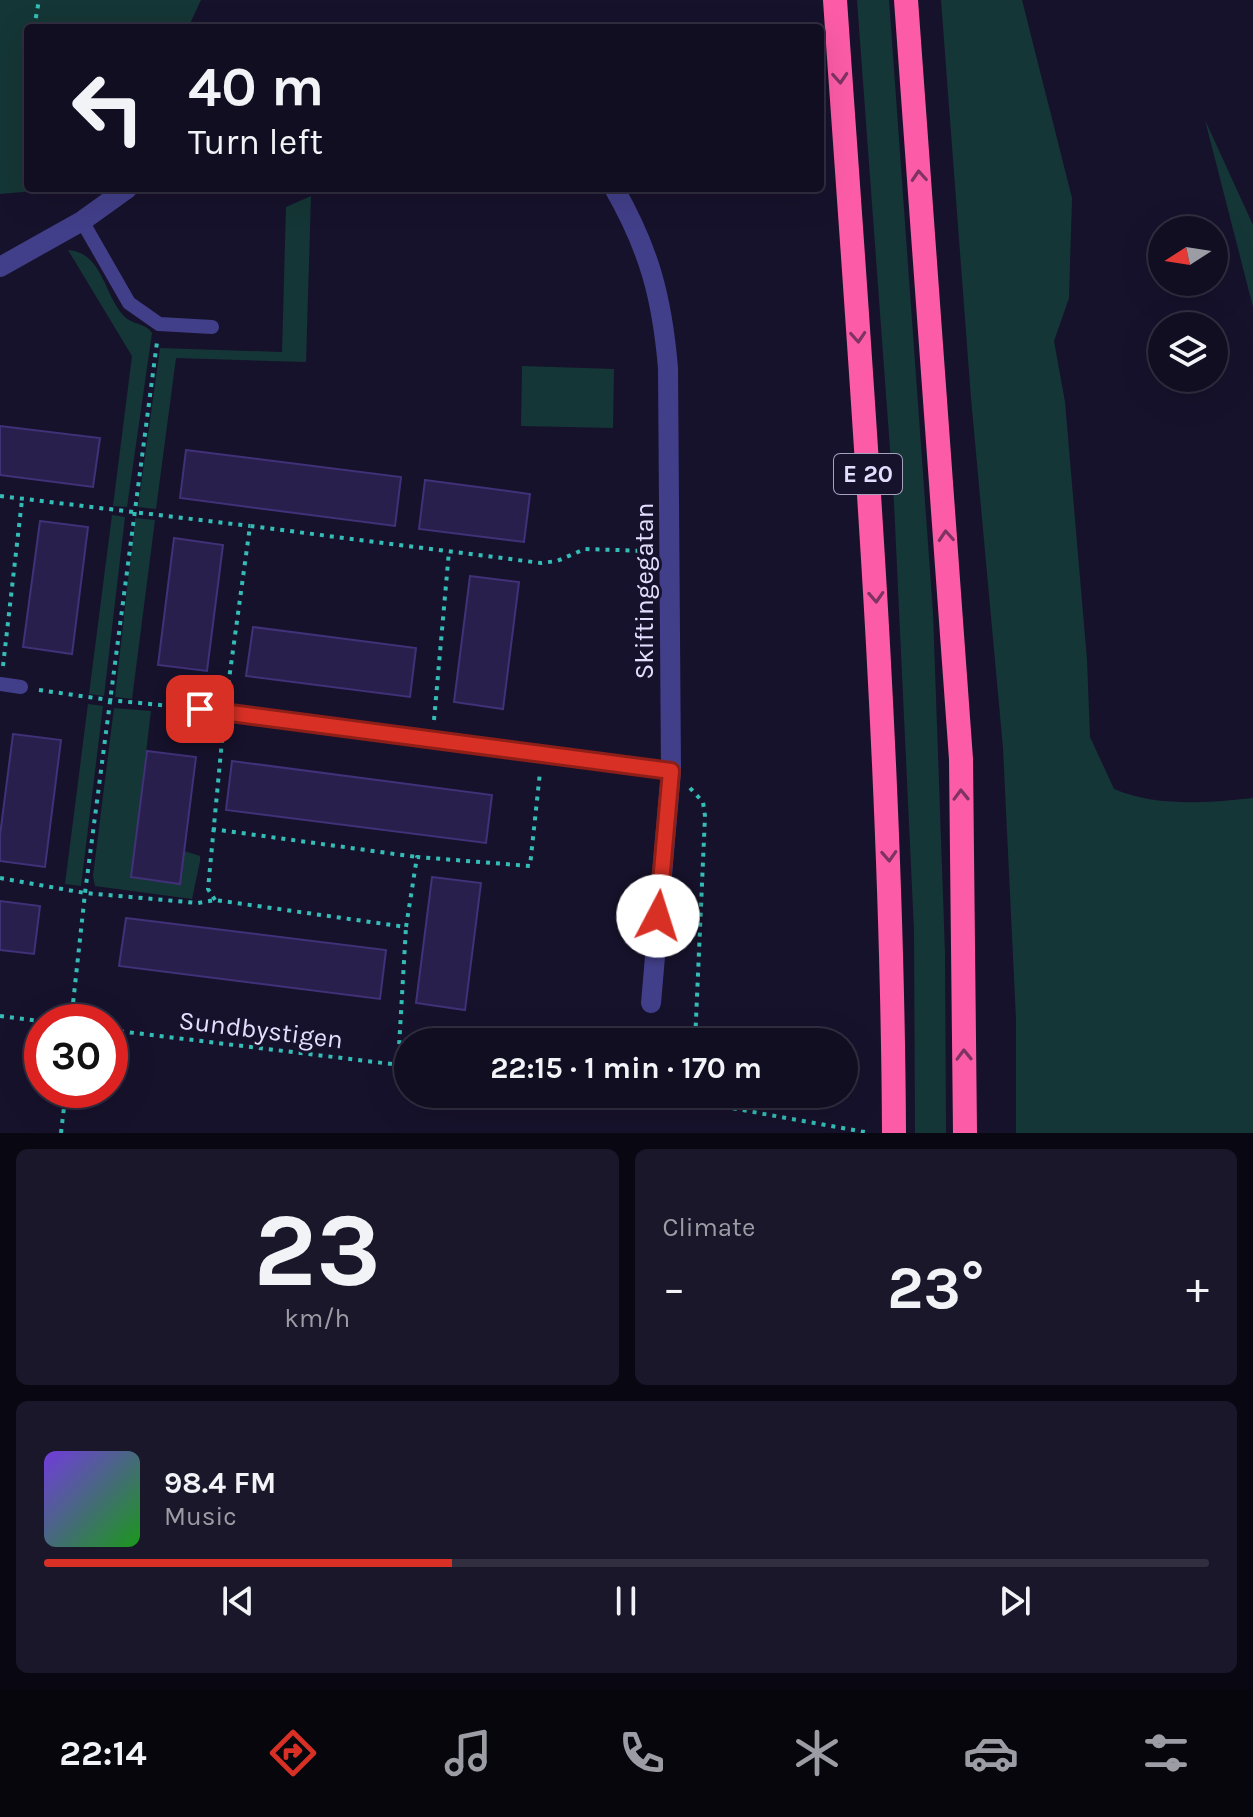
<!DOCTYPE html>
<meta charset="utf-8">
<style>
body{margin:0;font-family:Karla,sans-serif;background:#1a172a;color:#f1f3f6;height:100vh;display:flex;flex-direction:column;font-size:30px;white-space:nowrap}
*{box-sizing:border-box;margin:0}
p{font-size:26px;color:#9c9ca5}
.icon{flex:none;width:44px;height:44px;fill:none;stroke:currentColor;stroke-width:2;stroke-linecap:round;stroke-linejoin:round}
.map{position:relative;height:1133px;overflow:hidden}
.details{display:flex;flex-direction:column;gap:16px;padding:16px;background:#090812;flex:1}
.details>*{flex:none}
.banner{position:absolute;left:24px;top:24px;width:800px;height:168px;border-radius:8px;box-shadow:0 8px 32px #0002,0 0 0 2px #302e3f;background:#110e21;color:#f1f3f6;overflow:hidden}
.needle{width:52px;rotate:258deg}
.tools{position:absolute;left:1148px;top:216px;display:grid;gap:16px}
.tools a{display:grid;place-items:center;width:80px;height:80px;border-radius:50%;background:#110e21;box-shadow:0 8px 32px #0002,0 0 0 2px #302e3f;font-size:40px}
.speed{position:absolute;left:24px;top:1004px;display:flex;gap:16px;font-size:40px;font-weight:700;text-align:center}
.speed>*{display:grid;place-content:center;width:104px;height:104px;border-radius:50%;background:#110e21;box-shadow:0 8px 32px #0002,0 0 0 2px #302e3f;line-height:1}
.speed .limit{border:12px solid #d22;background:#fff;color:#111}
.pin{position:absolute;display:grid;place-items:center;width:68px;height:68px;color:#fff;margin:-34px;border-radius:16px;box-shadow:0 4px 12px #0006}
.me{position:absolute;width:88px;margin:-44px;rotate:5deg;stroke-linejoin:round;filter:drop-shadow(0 0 6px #0008)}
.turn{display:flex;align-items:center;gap:28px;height:168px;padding:0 32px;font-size:36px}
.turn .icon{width:104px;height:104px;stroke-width:2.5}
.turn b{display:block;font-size:56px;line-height:68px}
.big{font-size:60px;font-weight:700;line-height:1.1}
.details .tile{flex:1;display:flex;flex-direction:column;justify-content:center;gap:12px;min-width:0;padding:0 28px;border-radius:12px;background:#1a172a}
.details .dial{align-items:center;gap:0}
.dial b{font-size:104px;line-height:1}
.song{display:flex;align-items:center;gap:24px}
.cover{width:96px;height:96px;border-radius:12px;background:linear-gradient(135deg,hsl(260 70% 55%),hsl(120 70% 35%))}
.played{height:8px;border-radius:4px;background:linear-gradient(90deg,#d93025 35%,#302e3f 35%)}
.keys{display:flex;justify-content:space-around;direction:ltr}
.heat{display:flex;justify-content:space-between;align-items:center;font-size:44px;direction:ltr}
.details .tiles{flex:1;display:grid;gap:16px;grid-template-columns:1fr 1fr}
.tile:last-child{grid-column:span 2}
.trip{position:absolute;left:394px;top:1028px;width:464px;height:80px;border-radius:40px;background:#110e21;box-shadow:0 8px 32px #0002,0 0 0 2px #302e3f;font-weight:700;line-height:80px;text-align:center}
.tab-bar{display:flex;height:128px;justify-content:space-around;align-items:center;background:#07060d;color:#9c9ca5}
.tab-bar .icon{width:56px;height:56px}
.tab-bar .selected{color:#d93025}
.tab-bar b{font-size:36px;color:#f1f3f6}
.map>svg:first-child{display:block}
.green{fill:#153636}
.building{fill:#291f4d;stroke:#403178;stroke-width:2}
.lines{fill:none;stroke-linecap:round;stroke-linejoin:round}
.path{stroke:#34bdb6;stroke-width:4;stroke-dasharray:4 6;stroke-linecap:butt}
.service{stroke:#423f8a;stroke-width:14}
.minor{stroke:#423f8a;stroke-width:20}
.motorway{stroke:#fc5ca7;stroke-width:24}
.oneway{stroke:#7e3363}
.route-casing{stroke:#8d1f18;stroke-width:20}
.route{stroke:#d93025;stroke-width:14}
.labels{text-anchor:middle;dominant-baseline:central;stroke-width:6;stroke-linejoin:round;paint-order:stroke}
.shield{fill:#17122c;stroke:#a5a1bf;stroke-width:2}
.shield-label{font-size:24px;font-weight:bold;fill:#e2defe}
.street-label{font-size:26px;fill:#e2defe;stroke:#17122c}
</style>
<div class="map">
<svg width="1253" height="1133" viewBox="0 0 1253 1133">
<rect width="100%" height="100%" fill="#17122c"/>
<!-- green -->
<path class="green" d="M0 0H201L188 28H28V188H68L0 194Z
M857 0H889L933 613 945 953 946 1133H915L914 930 894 503Z
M941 0H1022L1072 198 1069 298 1054 341 1065 402 1087 660 1090 737 1114 789C1156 807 1208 803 1253 798V1133H1016V1019L1003 748 971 398Z
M1205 120 1253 225V307Z
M311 196 306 362 176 358 156 509 138 507 160 348 282 352 286 207Z
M68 250C103 252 104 297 125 317 133 325 146 323 152 333L127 507 113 506 132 356Z
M522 366 614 369 613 428 521 426Z
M112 515 125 517 104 696 89 694Z
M135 518 155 520 132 699 115 697Z
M88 704 103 706 81 886 65 884Z
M114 708 151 711 131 877 180 884 184 851 200 856V861L192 899 95 886 93 876Z"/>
<!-- building -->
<path class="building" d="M0 426 100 438 93 487 0 475Z
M186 450 401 477 395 526 180 498Z
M425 480 530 494 524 542 419 529Z
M40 521 88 527 72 654 23 647Z
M174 538 223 545 207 671 158 665Z
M470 576 519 582 503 709 454 702Z
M253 627 416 648 410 697 246 676Z
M13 734 61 740 45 867 0 861V835Z
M147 751 196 757 180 884 131 877Z
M232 761 492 795 486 843 226 810Z
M432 877 481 883 465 1010 416 1003Z
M0 901 40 906 34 954 0 950Z
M126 918 386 950 380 999 119 966Z"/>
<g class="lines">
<!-- path -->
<path class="path" d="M34 28 39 0
M0 496 250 526
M3 666 22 500
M39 690 109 700 181 707
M227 694 250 526 541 563 557 561 585 549 647 551
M434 720 449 551
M690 788 703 802 705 816 695 1042
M212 829 417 857
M0 878 85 893 198 903 215 900 406 927 417 857 530 866 540 772
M215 900 208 889 223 730
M0 1016 47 1022
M71 1022 85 893 157 342
M110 1030 408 1066
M398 1064 406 927
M634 1094 692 1101 870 1133
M61 1133 66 1090"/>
<!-- service -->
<path class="service" d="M82 221 129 303 159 324 212 327
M0 684 21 687
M200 709 671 771"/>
<!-- minor -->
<path class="minor" d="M614 188C649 249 662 297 668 368L671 771 651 1003
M0 267 82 221 128 188"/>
<!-- motorway -->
<path class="motorway" d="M835 0C861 377 892 755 894 1133
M906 0 961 759 965 1133"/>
</g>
<!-- one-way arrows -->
<defs><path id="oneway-chevron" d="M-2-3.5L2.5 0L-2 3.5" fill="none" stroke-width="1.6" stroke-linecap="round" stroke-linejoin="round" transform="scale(2)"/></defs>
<g class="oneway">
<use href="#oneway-chevron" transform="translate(840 78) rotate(86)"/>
<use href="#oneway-chevron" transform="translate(919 176) rotate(-94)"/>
<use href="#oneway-chevron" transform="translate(858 337) rotate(86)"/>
<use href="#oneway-chevron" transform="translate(946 536) rotate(-94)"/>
<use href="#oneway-chevron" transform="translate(876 597) rotate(87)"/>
<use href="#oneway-chevron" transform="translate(961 795) rotate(-91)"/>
<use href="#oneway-chevron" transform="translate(889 856) rotate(87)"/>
<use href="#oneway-chevron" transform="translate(964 1055) rotate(-91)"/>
</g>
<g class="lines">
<defs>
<path id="route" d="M200 709 671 771 658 916"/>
</defs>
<!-- route casing -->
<use href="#route" class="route-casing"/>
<!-- route -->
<use href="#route" class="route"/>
</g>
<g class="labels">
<!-- shield labels -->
<rect class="shield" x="834" y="454" width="68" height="40" rx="6"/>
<g class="shield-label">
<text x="868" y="474">E 20</text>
</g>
<!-- street labels -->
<g class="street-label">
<text transform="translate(644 591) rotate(-90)">Skiftingegatan</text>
<text transform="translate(261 1030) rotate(7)">Sundbystigen</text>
</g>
</g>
</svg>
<div class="tools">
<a><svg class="needle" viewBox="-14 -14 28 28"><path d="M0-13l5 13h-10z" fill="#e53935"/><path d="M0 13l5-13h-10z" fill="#9c9ca5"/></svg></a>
<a><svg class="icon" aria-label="layers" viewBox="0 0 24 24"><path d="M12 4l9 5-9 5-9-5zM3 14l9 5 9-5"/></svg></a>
</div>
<div class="speed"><div class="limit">30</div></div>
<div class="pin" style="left:200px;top:709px;background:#d93025"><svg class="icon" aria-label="arrive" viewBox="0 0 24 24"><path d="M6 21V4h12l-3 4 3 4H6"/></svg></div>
<svg class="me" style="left:658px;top:916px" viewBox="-20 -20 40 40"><circle r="19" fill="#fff"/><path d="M0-13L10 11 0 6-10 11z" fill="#d93025"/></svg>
<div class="trip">22:15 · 1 min · 170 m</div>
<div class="banner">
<div class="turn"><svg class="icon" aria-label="left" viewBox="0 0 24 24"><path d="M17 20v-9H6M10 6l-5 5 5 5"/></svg><div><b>40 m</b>Turn left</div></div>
</div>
</div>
<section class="details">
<div class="tiles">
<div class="tile dial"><b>23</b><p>km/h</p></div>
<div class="tile"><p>Climate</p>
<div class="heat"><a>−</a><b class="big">23°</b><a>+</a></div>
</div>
<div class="tile">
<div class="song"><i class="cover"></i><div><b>98.4 FM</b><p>Music</p></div></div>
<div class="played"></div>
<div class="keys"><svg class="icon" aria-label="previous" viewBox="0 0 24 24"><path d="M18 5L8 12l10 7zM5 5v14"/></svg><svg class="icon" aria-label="pause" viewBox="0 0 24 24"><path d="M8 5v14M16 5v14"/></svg><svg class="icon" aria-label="next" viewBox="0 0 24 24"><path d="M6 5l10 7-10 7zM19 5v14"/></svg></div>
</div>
</div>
</section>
<nav class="tab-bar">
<b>22:14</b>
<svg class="icon selected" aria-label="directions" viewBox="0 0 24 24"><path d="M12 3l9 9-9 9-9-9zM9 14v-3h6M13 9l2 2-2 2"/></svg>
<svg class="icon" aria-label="music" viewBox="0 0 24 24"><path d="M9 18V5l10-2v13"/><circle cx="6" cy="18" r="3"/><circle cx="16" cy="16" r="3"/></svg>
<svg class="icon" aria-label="phone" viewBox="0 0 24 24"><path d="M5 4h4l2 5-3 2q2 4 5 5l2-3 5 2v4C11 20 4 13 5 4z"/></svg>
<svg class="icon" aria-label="climate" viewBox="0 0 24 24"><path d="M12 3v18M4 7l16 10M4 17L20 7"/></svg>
<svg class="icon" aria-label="car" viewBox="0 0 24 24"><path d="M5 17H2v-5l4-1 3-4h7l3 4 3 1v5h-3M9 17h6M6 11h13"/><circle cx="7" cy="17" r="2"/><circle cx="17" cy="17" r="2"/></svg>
<svg class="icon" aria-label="filters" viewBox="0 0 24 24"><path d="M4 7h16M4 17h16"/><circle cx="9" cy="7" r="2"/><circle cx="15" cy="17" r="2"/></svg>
</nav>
